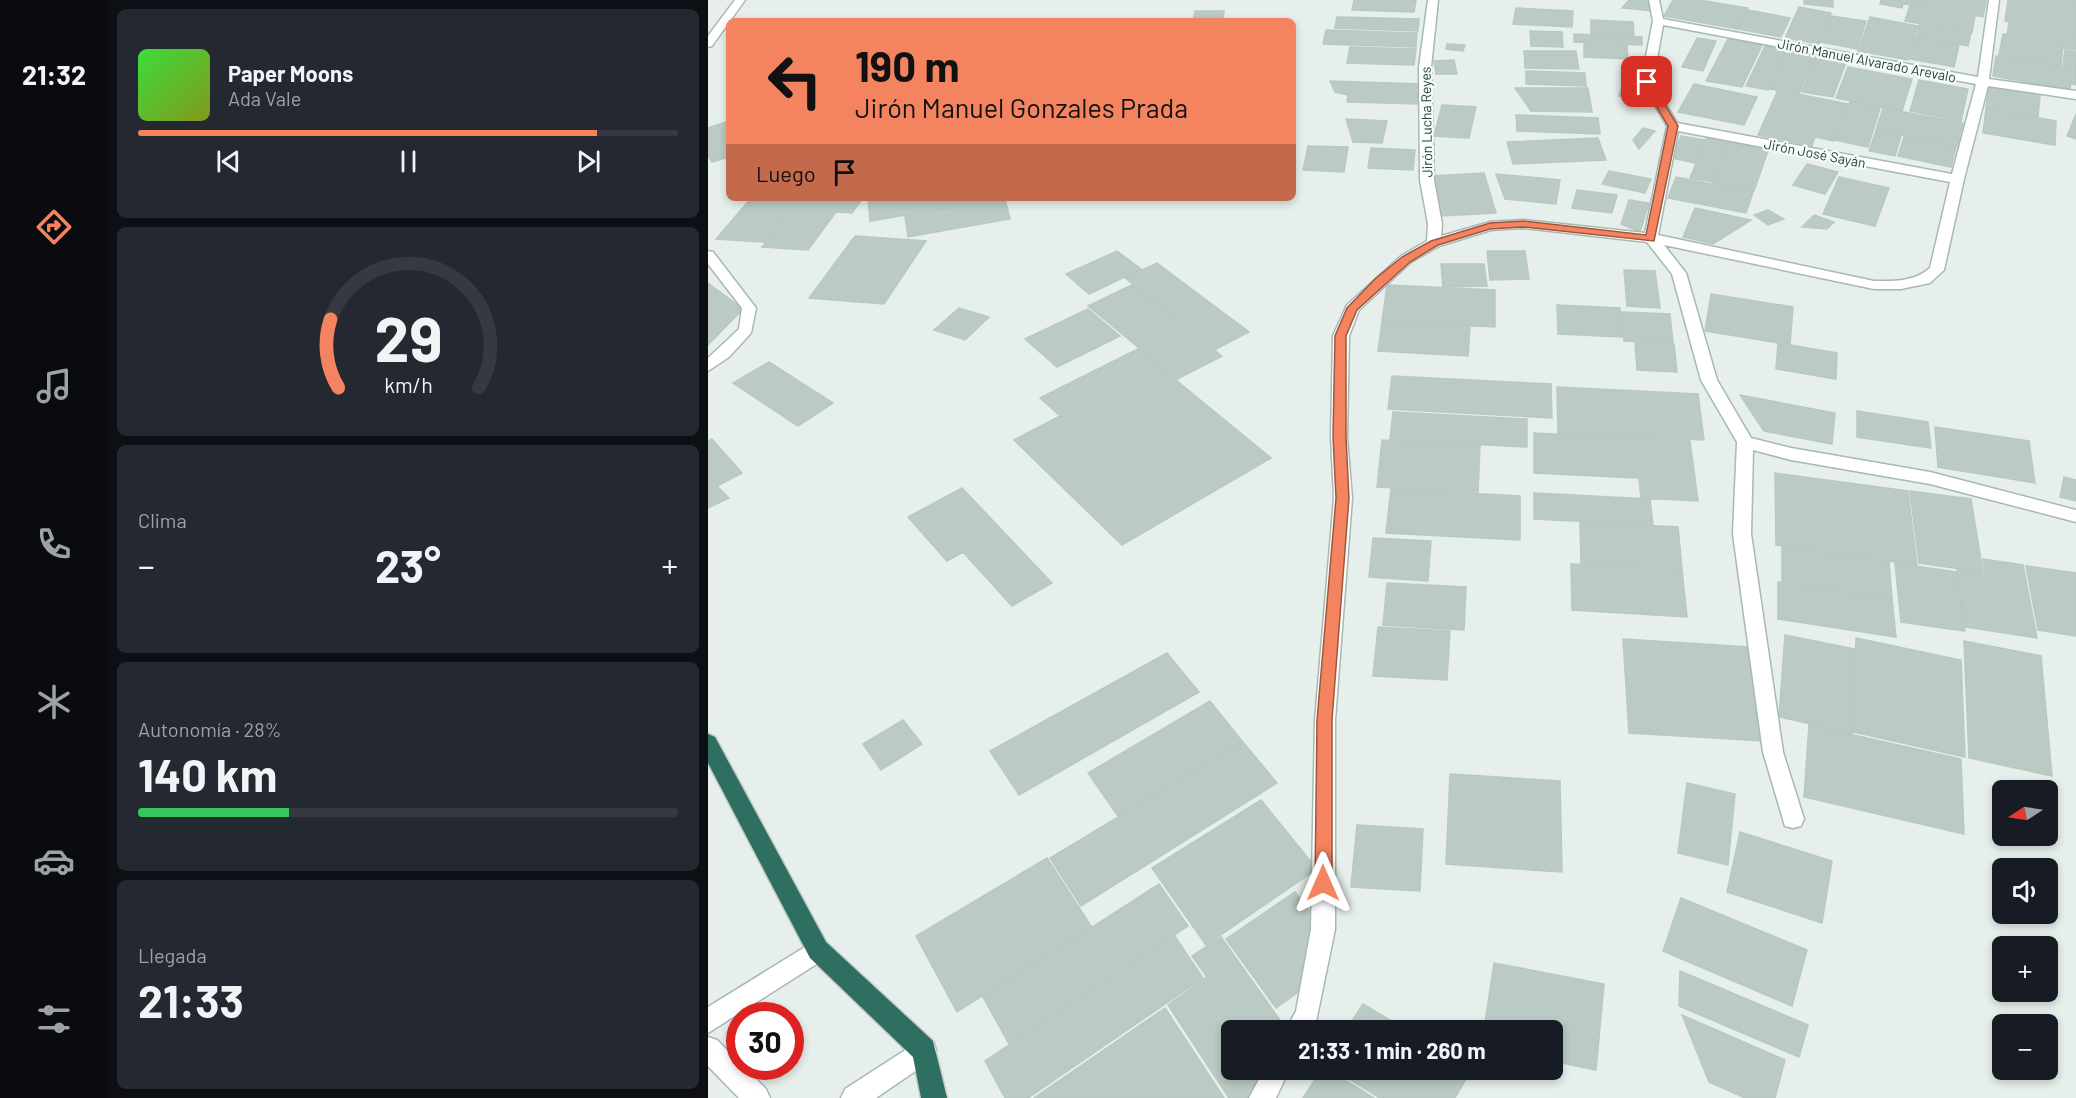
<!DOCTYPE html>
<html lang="es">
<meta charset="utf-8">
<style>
body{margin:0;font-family:Barlow,sans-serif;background:#242831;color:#f1f3f6;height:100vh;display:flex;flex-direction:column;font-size:22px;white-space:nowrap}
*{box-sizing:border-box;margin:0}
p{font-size:20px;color:#9ea1a6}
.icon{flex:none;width:33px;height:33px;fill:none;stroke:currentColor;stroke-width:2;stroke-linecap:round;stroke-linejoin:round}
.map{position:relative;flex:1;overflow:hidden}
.details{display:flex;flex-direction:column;gap:9px;padding:9px;background:#0d0f14;width:600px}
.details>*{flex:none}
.guide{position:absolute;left:18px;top:18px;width:570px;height:183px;border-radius:9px;box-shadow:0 3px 9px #0003;background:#f4845f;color:#111;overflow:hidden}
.needle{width:39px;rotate:258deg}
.tools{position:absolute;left:1284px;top:780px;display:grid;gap:12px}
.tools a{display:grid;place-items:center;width:66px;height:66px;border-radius:9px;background:#171b24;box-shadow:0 3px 9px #0003;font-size:30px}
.speed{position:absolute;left:18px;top:1002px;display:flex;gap:12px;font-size:30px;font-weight:700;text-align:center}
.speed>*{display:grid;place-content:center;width:78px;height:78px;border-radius:50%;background:#171b24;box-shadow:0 3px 9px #0003;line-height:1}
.speed .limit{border:9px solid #d22;background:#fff;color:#111}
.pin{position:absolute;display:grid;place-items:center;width:51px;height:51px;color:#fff;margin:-26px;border-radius:12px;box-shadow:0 3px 9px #0006}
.me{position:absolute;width:66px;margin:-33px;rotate:0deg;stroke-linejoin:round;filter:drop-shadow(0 0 4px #0008)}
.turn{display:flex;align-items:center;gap:21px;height:126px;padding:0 30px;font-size:27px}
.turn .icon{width:78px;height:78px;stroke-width:2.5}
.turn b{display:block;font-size:42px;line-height:51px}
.then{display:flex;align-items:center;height:57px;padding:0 30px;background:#0003;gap:12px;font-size:22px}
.big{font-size:45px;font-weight:700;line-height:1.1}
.details .card{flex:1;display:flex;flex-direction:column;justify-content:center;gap:9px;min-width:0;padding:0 21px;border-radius:9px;background:#242831}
.details .dial{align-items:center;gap:0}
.dial svg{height:156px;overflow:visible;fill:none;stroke:#363941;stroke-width:7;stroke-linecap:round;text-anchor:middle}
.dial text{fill:#f1f3f6;stroke:none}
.song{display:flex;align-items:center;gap:18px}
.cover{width:72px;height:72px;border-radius:9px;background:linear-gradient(135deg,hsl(120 70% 55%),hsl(70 70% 35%))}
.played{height:6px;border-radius:3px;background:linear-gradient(90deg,#f4845f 85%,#363941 85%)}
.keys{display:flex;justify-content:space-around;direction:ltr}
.heat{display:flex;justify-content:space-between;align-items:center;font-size:33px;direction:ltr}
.charge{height:9px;border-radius:4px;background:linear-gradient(90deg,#34c759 28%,#363941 0)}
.trip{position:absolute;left:513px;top:1020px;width:342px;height:60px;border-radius:9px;background:#171b24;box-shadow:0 3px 9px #0003;font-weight:700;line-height:60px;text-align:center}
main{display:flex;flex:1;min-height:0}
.tabs{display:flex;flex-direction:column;width:108px;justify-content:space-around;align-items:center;background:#090b0e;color:#9ea1a6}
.tabs .icon{width:42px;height:42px}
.tabs .selected{color:#f4845f}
.tabs b{font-size:27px;color:#f1f3f6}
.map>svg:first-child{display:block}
.building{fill:#bbcac4;stroke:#b8c9c2;stroke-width:1.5}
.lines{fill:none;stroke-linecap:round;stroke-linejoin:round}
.minor-casing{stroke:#a8b8b2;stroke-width:3}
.highway-casing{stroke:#c2cac8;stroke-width:3}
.minor{fill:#fff;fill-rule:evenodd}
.highway{fill:#2f6f62;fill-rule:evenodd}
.route{fill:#f4845f;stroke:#9f563e;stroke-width:1.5}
.labels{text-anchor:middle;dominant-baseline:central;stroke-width:4.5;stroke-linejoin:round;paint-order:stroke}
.far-street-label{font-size:14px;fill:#24423a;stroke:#f7fbf9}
</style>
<main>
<nav class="tabs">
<b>21:32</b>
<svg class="icon selected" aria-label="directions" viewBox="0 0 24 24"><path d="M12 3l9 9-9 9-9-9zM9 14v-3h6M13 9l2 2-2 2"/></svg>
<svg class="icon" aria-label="music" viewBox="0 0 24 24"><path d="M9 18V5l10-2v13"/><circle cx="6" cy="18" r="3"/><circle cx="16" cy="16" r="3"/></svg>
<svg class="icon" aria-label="phone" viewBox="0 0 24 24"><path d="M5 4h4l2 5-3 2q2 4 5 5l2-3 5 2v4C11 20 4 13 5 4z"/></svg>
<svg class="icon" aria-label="climate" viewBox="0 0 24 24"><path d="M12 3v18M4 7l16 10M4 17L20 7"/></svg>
<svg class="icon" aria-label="car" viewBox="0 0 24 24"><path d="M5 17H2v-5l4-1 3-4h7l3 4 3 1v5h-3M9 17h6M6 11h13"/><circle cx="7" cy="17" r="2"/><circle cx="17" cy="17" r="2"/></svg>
<svg class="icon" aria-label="filters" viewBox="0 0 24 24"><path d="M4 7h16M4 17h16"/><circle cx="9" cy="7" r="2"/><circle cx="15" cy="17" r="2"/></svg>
</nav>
<section class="details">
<div class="card">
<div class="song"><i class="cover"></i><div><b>Paper Moons</b><p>Ada Vale</p></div></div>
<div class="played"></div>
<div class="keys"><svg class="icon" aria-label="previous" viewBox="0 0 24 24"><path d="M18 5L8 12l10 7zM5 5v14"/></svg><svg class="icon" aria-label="pause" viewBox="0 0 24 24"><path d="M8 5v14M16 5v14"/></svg><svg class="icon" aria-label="next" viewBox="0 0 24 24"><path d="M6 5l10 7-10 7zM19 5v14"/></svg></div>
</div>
<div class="card dial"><svg viewBox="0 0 100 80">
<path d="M14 69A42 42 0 1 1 86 69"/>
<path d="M14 69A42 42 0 0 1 10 34" stroke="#f4845f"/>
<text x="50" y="56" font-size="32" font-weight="700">29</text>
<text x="50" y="72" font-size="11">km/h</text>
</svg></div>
<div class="card"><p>Clima</p>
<div class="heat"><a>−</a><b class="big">23°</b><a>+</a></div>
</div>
<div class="card"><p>Autonomía · 28%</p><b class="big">140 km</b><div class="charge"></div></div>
<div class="card"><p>Llegada</p><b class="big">21:33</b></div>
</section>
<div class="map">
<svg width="1368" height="1098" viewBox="0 0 1368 1098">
<rect width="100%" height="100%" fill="#e6efeb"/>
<!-- building -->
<path class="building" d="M646 0H708L706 12 644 10Z
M921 0 941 1 945 11 914 8Z
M965 0H991L1040 8 1029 29 956 16Z
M1096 0H1125V7L1096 4Z
M1173 0H1196L1194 8 1172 4Z
M1198 0H1274L1278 1 1275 17 1196 4Z
M1300 0H1368V33L1297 21Z
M1202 5 1267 16 1264 33 1197 21Z
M1091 7 1123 13 1111 44 1077 38Z
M808 8 865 11 864 27 805 24Z
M1040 10 1082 18 1073 37 1030 29Z
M487 11H516L515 21H485Z
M1123 16 1158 21 1149 49 1112 42Z
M629 17 711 19 710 31 627 28Z
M1162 17 1210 26 1200 60 1150 51Z
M883 20 925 22 926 36 883 34Z
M1301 22 1368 33V50L1356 48V44L1299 35Z
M1212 24 1263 33 1260 46 1209 37Z
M618 30 709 33 708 47 615 44Z
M822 31 854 32 855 47 823 46Z
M866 34 934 37V45L866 42Z
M1295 34 1355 44 1353 66 1291 55Z
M989 38 1008 41 995 71 974 67Z
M1208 38 1251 45 1246 67 1202 59Z
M1020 39 1054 45 1034 87 998 81Z
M876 42 919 45 920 59 876 57Z
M739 44 757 45 755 51 738 49Z
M1057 46 1079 50 1060 90 1038 86Z
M642 47 708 49 706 65 639 63Z
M1357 50 1368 52V85L1364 84 1366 68 1355 66Z
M816 51H868L871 69 817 68Z
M1079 51 1107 56 1091 94 1062 89Z
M1288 56 1364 69 1362 90 1285 76Z
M1108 57 1138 62 1125 97 1094 92Z
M746 60 749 74H728L726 61Z
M1140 67 1204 79 1194 111 1128 98Z
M818 71 877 73 878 86 818 84Z
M917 76 935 78 930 98 911 96Z
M1211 80 1260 89 1253 121 1202 111Z
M622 81 713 84 711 104 639 102 640 95 627 92Z
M986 84 1049 97 1036 125 970 112Z
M1281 86 1332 95 1330 117 1278 108Z
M807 88H880L884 112 823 111Z
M1070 90 1140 104 1126 141 1107 137 1104 146 1050 135Z
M1142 102 1172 108 1160 147 1127 140Z
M734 105 768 107 761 138 726 136Z
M1175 108 1255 123 1249 146 1168 130Z
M1278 109 1348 121 1347 145 1275 133Z
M1368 114V139L1359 136Z
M808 115 890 118 892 134 809 131Z
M638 119 679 121 674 143 645 142Z
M21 121V157L4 162 0 156V128Z
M935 128 947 131 931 149 925 140Z
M1168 131 1193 136 1187 156 1161 151Z
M973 136 997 140 987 163 963 158Z
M999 137 1020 141 1005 182 982 178Z
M1196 137 1248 147 1243 167 1190 156Z
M890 138 898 160 805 164 799 142Z
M1021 141 1061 148 1046 191 1005 183Z
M600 146 640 147 636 172 595 170Z
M663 148 707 150 705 170 660 168Z
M1099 164 1130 172 1117 194 1085 185Z
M901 171 943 179 937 193 894 184Z
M776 173 788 213 733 216 723 176Z
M788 174 852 180 848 204 797 199Z
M968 177 1045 192 1038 213 960 198Z
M1131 177 1181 188 1167 226 1115 214Z
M869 190 909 195 904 213 864 208Z
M43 198H92L56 242 8 239Z
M93 198H155L144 213 128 212 100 250 54 247Z
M160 198H297L162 221Z
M297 199 302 219 200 237 197 216Z
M921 200 941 203 932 232 913 224Z
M987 208 1043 220 1005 244 975 237Z
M1060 210 1076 219 1060 225 1046 215Z
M1106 215 1126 222 1119 229 1094 227Z
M147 236 218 241 176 304 101 298Z
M409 251 433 269 381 294 358 274Z
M779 251H817L821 279 782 280Z
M449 263 541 332 508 349 417 278Z
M733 264H776L779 286 735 287Z
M916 270 947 271 952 308 919 306Z
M0 283 35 309 0 345Z
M424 285 514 356 469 379 380 306Z
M679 285 787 290V327L674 321Z
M1003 294 1085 307 1082 345 997 331Z
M849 305 912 308 915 337 850 334Z
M251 308 281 317 257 340 226 330Z
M380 309 412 336 349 367 317 339Z
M914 312 962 314 965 343 916 341Z
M674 322 762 326 760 356 670 351Z
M927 342 966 344 969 372 929 370Z
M1070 343 1129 353 1128 379 1068 369Z
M430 349 563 458 414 545 306 440 352 416 332 398Z
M61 362 125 403 90 426 25 383Z
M684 376 843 384 844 418 680 409Z
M849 387 990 394 996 440 850 433Z
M1032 395 1127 413 1124 444 1056 431Z
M1149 411 1220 422 1223 448 1149 437Z
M685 412 819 419V447L682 440Z
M1227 427 1321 441 1327 483 1230 467Z
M826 433 982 441 990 501 933 498 931 478 826 473Z
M4 439 34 473 9 486 21 498 0 508V441Z
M674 440 772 446 770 492 669 487Z
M1067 473 1200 491 1209 565 1068 545Z
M1356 477 1368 480V501L1352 497Z
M254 488 344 583 304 606 255 552 239 561 200 517Z
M683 489 812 496V540L678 533Z
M1202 491 1263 499 1275 572 1211 563Z
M826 493 942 499 945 525 826 519Z
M872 522 970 527 974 569 873 563Z
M665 538 723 541 720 581 661 577Z
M1074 547 1181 562 1184 599 1074 583Z
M1275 559 1315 565 1329 638 1258 627 1249 570 1277 574Z
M1187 563 1248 572 1257 631 1193 622Z
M863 564 974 570 979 617 864 610Z
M1318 566 1368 573V636L1330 630Z
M1070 582 1184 599 1188 637 1070 619Z
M679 583 758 587 756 630 675 625Z
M670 627 742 631 739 680 665 676Z
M1077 635 1147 649 1144 733 1071 717Z
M1148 638 1253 660 1257 757 1145 732Z
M915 639 1041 647 1055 741 921 733Z
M1256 641 1333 656 1344 776 1261 758Z
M459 653 491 692 311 795 282 751Z
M502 701 534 741 410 816 380 773Z
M195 720 214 744 173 770 155 744Z
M1101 725 1253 759 1256 834 1096 797Z
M535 742 569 783 373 906 342 858Z
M742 774 852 781 854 872 738 864Z
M979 783 1027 794 1020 865 970 853Z
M553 800 609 869 498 945 444 868Z
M649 825 715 829 712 891 643 887Z
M1032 832 1124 861 1114 923 1019 892Z
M339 858 383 926 249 1012 208 936Z
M451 884 480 926 301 1044 275 997Z
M587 892 608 920 600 985 568 1008 518 939Z
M973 898 1099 950 1084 1006 955 951Z
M466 935 495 978 320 1098H297L277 1061Z
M513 937 579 1030H524V1070H561L545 1098H521L460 1005 499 977 484 956Z
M786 963 896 984 888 1070 844 1061V1030H776Z
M972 971 1100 1025 1091 1057 971 1006Z
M655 1004 699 1030H638Z
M457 1008 516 1098H326Z
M974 1015 1077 1060 1067 1098H1037L1001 1082Z
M613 1070H621L666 1098H595Z
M626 1070H763L747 1098H672Z"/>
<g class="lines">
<defs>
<path id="minor" d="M27 0H37L4 46 0 47V36Z
M720 0H730L723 67 726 180 734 224 733 236 782 222 815 220 937 233 959 126 933 82 945 21 941 0H951L955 19 1270 77 1281 0H1291L1281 79 1368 91V99L1280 86 1256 179 1236 270 1222 283 1193 289H1166L956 245 978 273 1009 380 1043 438 1083 448 1222 472 1368 510V522L1222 484 1083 460 1045 450 1043 534 1075 752 1096 819 1093 826 1085 828 1077 826 1055 752 1025 534 1029 442 993 380 964 274 939 242 815 228 783 230 731 246 703 262 651 310 641 336 639 437 644 498 627 720V929L608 1022 603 1030H578L588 1011 603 929 607 720 626 498 623 437 625 336 639 305 693 256 719 241 720 224 712 180 711 67ZM955 25 1268 84 1244 174 969 123 945 82ZM970 131 1242 182 1222 268C1206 282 1187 281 1166 281L950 235Z
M0 251 5 252 48 308 43 333 21 357 0 371V358L31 329 34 308 0 264Z
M110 939 118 942 122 950 118 958 0 1033V1007Z
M0 1037 9 1040 32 1063V1066H35L58 1089 62 1098H31L0 1066Z
M216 1038 225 1041 228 1050 225 1059 168 1098H133L137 1089Z
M556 1070H581L568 1098H541Z"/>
<path id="highway" d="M0 734 7 737 118 942 225 1041 239 1098H213L205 1057 102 958 0 763Z"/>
</defs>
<!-- minor casing -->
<use href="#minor" class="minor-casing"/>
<!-- highway casing -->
<use href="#highway" class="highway-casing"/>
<!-- minor -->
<use href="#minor" class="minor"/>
<!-- highway -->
<use href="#highway" class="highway"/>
</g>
<!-- route -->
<path class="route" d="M936 80H942L970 126 946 241 815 227 782 229 730 245 702 262 649 310 638 336V437L641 498 624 720V883L621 888 615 890 609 888 607 883 609 720 628 498 625 437 627 336 639 308 668 278 694 257 723 241 782 223 815 221 938 235 960 126 934 82Z"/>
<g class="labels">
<!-- far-street labels -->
<g class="far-street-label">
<text transform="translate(1159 60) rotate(11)">Jirón Manuel Alvarado Arevalo</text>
<text transform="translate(718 122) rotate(-91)">Jirón Lucha Reyes</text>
<text transform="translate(1107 153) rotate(11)">Jirón José Sayán</text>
</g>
</g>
</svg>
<div class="tools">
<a><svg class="needle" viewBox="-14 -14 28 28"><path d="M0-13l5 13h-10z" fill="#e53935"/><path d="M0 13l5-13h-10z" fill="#9ea1a6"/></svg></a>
<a><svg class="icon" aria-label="sound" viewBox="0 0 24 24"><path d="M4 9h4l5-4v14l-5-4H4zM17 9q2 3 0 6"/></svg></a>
<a>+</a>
<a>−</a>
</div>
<div class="speed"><div class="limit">30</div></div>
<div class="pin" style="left:939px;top:82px;background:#d93025"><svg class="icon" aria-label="arrive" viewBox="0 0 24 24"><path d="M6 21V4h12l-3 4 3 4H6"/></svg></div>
<svg class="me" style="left:615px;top:883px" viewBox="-20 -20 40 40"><path d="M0-17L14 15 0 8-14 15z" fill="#f4845f" stroke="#fff" stroke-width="4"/></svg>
<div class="trip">21:33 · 1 min · 260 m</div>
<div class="guide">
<div class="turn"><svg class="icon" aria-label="left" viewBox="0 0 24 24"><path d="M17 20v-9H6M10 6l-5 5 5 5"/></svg><div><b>190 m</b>Jirón Manuel Gonzales Prada</div></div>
<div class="then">Luego<svg class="icon" aria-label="arrive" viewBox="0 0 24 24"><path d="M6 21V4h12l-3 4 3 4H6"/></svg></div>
</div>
</div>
</main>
